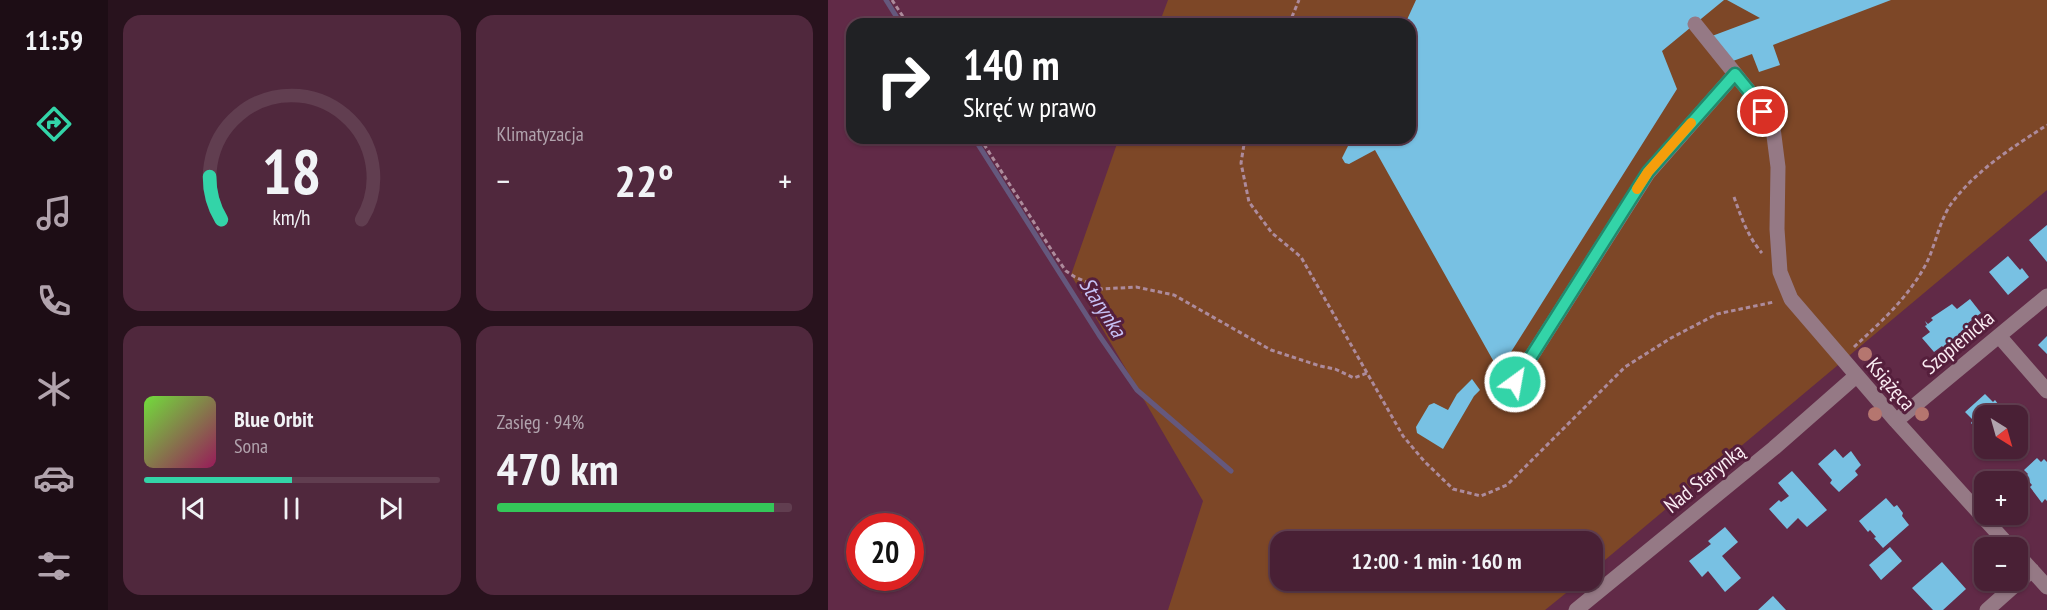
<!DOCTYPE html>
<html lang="pl">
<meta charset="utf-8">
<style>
body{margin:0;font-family:"PT Sans Narrow",sans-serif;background:#50283d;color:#f1f3f6;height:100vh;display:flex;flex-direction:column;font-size:22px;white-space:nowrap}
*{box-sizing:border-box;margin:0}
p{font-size:20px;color:#b1a3ad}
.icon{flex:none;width:33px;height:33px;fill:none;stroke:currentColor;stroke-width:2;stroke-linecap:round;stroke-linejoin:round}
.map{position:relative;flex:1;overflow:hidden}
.drawer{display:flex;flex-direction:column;gap:15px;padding:15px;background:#28121d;width:720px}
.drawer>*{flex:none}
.guide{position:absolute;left:18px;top:18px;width:570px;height:126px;border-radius:18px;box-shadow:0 2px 4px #0004,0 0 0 2px #613e50;background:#202124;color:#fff;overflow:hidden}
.needle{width:39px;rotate:143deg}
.buttons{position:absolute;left:1146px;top:405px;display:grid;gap:12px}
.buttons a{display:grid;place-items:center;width:54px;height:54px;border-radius:12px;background:#492035;box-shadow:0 2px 4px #0004,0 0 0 2px #613e50;font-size:30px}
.speed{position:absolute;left:18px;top:513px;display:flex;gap:12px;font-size:30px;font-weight:700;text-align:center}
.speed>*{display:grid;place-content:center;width:78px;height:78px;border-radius:50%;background:#492035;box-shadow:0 2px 4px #0004,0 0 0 2px #613e50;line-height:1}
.speed .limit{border:9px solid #d22;background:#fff;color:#111}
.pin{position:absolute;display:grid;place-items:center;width:51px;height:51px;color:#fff;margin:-26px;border:3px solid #fff;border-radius:50%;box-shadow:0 2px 6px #0007}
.me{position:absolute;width:66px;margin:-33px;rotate:32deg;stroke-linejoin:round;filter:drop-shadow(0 0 4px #0008)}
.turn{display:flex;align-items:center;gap:21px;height:126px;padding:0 18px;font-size:27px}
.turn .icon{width:78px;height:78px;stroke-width:2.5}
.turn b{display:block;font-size:42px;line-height:51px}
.big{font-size:45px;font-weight:700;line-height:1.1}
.drawer .widget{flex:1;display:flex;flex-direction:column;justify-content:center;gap:9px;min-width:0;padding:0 21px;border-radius:18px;background:#50283d}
.drawer .dial{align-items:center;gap:0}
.dial svg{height:156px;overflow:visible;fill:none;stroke:#613e50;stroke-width:7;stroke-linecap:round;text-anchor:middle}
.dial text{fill:#f1f3f6;stroke:none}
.song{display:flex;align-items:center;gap:18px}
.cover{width:72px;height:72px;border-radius:9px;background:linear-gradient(135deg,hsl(100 70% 55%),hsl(330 70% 35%))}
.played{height:6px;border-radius:3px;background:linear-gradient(90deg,#33d4a8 50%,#613e50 50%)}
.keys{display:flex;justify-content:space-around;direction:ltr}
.heat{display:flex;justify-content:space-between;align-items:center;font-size:33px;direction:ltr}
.charge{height:9px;border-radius:4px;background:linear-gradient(90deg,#34c759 94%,#613e50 0)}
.drawer .tiles{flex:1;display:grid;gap:15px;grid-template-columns:repeat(2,1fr)}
.trip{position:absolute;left:442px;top:531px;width:333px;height:60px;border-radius:18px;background:#492035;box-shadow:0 2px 4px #0004,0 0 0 2px #613e50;font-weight:700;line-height:60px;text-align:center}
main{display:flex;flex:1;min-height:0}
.menu{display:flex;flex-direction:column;width:108px;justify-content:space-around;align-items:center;background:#1d0d15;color:#b1a3ad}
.menu .icon{width:42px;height:42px}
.menu .current{color:#33d4a8}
.menu b{font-size:27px;color:#f1f3f6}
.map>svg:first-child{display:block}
.green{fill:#7d4727}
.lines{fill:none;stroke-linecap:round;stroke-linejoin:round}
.stream{stroke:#65587d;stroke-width:5}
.building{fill:#78c1e3}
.path{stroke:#ad8b9c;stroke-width:3;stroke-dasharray:4.5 3;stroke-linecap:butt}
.minor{stroke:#957985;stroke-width:15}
.tree{fill:#b5766f}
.route-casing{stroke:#218a6d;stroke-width:15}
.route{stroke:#33d4a8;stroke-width:10}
.slow{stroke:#f59e0b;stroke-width:10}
.labels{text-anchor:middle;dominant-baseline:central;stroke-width:6;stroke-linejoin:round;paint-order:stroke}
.street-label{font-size:21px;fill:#faecf2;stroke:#551f3c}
.water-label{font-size:22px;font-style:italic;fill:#c7c2f5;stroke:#551f3c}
</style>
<main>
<nav class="menu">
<b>11:59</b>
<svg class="icon current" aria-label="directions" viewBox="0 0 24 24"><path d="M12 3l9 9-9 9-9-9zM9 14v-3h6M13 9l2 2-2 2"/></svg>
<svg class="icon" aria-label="music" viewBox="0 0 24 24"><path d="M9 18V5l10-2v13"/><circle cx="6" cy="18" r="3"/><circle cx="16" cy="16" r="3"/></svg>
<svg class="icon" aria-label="phone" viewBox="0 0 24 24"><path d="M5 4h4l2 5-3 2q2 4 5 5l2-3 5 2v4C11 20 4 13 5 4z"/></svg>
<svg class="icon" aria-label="climate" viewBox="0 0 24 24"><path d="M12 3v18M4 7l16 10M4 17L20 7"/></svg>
<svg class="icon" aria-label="car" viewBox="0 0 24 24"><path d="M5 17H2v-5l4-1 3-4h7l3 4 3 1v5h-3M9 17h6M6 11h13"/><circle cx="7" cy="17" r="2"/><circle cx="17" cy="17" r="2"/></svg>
<svg class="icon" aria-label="filters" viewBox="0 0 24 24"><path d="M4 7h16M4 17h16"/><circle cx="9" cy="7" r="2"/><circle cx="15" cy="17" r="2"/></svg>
</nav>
<section class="drawer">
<div class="tiles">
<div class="widget dial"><svg viewBox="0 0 100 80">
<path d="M14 69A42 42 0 1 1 86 69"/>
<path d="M14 69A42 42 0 0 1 8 47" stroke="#33d4a8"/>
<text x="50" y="56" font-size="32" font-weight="700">18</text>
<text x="50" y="72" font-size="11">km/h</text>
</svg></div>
<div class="widget"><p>Klimatyzacja</p>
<div class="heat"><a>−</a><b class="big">22°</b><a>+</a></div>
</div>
<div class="widget">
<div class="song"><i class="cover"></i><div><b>Blue Orbit</b><p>Sona</p></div></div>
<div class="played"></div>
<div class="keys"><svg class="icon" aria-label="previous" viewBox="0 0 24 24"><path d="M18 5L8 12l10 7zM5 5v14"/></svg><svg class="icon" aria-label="pause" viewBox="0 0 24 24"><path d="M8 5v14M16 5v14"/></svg><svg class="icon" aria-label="next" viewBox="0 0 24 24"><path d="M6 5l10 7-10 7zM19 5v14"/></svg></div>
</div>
<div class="widget"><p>Zasięg · 94%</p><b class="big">470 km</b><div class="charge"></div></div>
</div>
</section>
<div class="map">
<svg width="1219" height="610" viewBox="0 0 1219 610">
<rect width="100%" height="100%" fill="#612a47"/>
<!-- green -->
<path class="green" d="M340 0H1219V190L765 570V542H453V580L753 581 717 610H340L375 501 243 275 291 138H582V24H331Z"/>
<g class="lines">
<!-- stream -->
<path class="stream" d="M58 0 73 24
M146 138 271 335 309 390 403 471"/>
</g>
<!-- building -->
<path class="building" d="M588 0H896L834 51 849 89 671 371 547 150 521 164 517 163 514 158 524 138H582V24H577Z
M899 0H1063L945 45 952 65 931 72 924 54 905 61 884 36 932 18Z
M1219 225V262L1201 240Z
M1180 256 1192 270 1194 268 1201 277 1180 295 1161 272Z
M1142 299 1153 313 1140 323 1142 326 1116 348 1114 346 1106 352 1094 338 1102 332 1097 326 1099 325 1097 321 1100 324 1105 320 1103 318 1124 304 1129 309Z
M1219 336V354L1210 345Z
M644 379 652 390 646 396 615 449 589 433 588 427 601 405 606 403 620 410 629 394Z
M1157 394 1165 402 1167 400 1179 416H1156V440L1149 432 1150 431 1143 423 1145 420 1137 412Z
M1007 449 1015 458 1023 451 1033 465 1027 471 1030 475 1011 492 1002 483 1004 480 990 464Z
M1209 458 1213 462 1216 459 1219 462V501L1217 499 1214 503 1202 487 1204 485 1197 477 1200 474 1196 470Z
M964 471 999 510 979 527 970 518 959 529 941 509 951 500 953 502 961 496 950 483Z
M1058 498 1066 507 1069 505 1075 513 1074 516 1081 525 1055 548 1046 538 1048 537 1042 530 1040 532 1031 521Z
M897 527 910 542 894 556 913 578 897 592 880 571 874 577 861 561 883 544 880 541Z
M1062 547 1074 561 1053 580 1041 565Z
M1114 562 1138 589 1115 610H1105L1084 588Z
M945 596 958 610H930Z"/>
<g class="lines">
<!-- path -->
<path class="path" d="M64 0 80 24
M461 24 471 0
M152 138 228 257 238 271 247 277 274 289 308 287 346 295 443 350 492 366 507 369 526 378 539 373
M417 138 413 163 421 202 444 233 473 257 575 436 596 461 625 489 653 496 679 485 797 367 843 338 889 314 946 302
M906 197C913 217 920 237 934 253
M1026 347C1054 321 1083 295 1100 260 1108 242 1112 220 1123 204 1148 170 1185 147 1219 125"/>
<!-- minor -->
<path class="minor" d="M867 24 925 96 945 128 950 167 949 229 952 272 963 299 1068 421 1183 548
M1171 336 1219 391
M687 382 820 173 907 74
M1068 421 1219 296
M1190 555 1219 587
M748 610 946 448 1028 376
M1159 610 1204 570"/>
</g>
<!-- trees -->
<g class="tree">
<circle cx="1037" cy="354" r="7"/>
<circle cx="1047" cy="414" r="7"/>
<circle cx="1094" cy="414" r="7"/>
</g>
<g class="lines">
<defs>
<path id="route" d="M687 382 820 172 907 74 925 96 935 112"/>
</defs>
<!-- route casing -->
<use href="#route" class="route-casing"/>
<!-- route -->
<use href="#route" class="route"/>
<!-- slow -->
<path class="slow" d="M809 189 820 172 863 123"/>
</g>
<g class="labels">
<!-- street labels -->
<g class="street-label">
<text transform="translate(1130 342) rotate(-40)">Szopienicka</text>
<text transform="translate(1063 384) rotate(49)">Książęca</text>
<text transform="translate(876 478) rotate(-39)">Nad Starynką</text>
</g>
<!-- water labels -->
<g class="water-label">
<text transform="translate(275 307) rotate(57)">Starynka</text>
</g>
</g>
</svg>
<div class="buttons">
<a><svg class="needle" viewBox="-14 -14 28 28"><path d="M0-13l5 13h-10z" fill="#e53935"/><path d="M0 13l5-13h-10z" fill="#b1a3ad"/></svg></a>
<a>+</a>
<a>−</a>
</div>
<div class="speed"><div class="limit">20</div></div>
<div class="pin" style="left:935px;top:112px;background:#d93025"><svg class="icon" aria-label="arrive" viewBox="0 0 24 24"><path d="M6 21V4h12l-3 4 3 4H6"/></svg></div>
<svg class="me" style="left:687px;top:382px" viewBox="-20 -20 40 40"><circle r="17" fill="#33d4a8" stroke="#fff" stroke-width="3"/><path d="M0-11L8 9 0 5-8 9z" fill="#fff"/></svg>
<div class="trip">12:00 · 1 min · 160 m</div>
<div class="guide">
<div class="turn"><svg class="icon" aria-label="right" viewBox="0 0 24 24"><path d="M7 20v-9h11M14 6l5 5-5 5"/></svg><div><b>140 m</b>Skręć w prawo</div></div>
</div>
</div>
</main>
